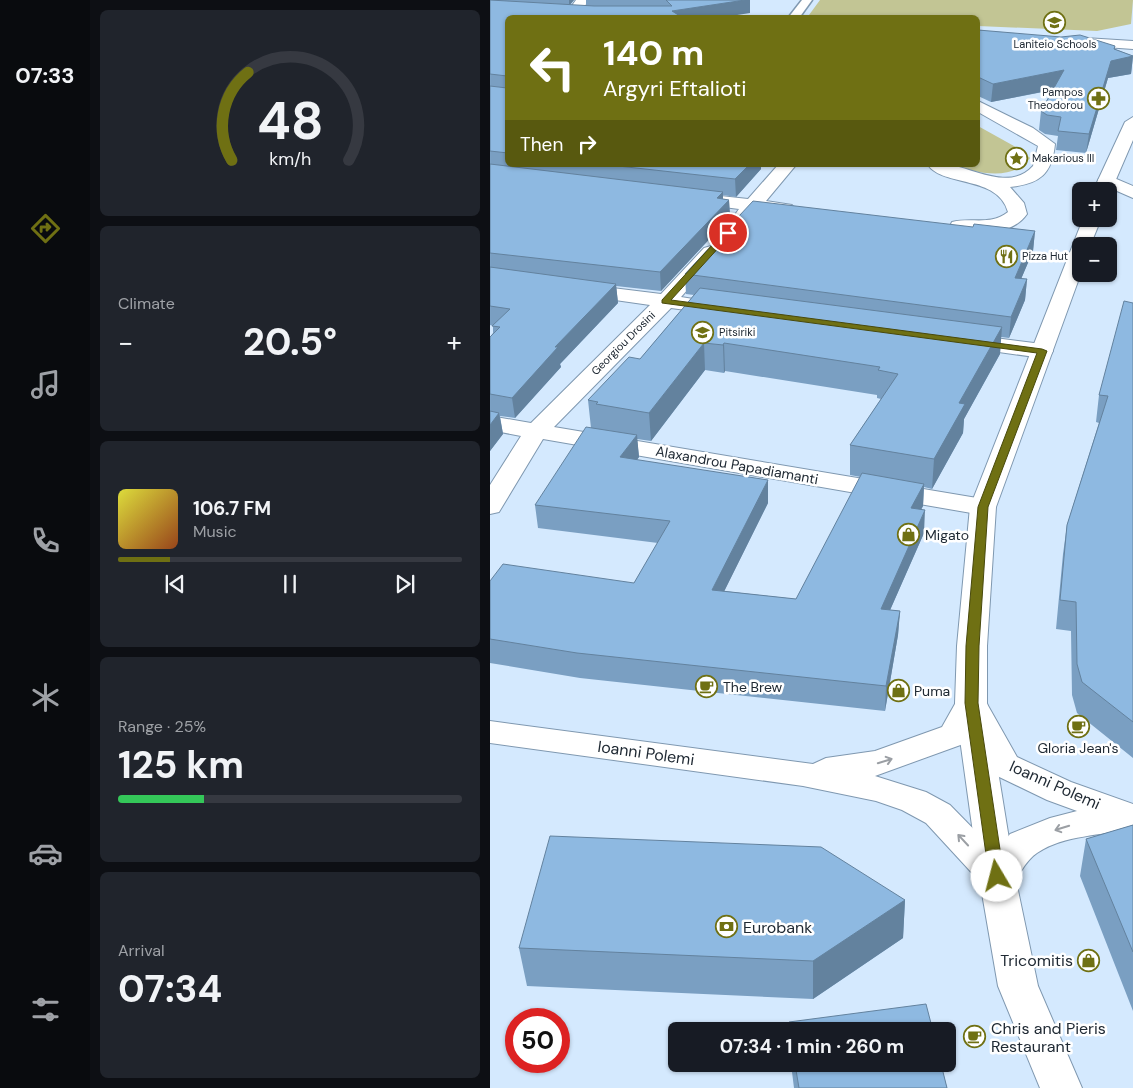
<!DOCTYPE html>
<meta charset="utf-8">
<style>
body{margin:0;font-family:"DM Sans",sans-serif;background:#20242c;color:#f1f3f6;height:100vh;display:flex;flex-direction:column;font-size:19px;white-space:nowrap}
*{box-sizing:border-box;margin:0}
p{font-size:16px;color:#9ea1a6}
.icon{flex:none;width:28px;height:28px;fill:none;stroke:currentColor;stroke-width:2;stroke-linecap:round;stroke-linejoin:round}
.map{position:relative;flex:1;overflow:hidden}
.drawer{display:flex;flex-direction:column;gap:10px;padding:10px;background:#0d0f14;width:400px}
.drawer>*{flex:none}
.banner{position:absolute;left:15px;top:15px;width:475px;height:152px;border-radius:8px;box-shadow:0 1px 4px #0004;background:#6f7013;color:#fff;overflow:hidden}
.controls{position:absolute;left:582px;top:182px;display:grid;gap:10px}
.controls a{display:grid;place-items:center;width:45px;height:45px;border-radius:8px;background:#171b24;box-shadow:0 1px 4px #0004;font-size:25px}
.speed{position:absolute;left:15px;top:1008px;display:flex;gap:10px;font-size:25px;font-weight:700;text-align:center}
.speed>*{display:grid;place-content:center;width:65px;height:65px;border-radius:50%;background:#171b24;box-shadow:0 1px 4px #0004;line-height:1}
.speed .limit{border:8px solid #d22;background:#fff;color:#111}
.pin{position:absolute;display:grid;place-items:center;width:42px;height:42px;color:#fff;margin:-21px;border:2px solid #fff;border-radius:50%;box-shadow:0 1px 5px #0007}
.me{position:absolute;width:55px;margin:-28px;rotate:352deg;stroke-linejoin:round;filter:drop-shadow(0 0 4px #0008)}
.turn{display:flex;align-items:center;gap:18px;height:105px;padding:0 15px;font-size:22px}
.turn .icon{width:65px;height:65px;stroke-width:2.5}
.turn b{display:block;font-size:35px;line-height:42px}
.then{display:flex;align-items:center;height:48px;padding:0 15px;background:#0003;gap:10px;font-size:19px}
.big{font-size:38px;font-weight:700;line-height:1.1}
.drawer .widget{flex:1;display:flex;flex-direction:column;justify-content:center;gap:8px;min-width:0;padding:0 18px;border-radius:8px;background:#20242c}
.drawer .dial{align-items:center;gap:0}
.dial svg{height:130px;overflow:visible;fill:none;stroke:#363941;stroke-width:7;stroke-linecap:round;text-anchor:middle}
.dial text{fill:#f1f3f6;stroke:none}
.song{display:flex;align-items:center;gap:15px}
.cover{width:60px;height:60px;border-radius:8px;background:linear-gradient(135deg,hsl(60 70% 55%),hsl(20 70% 35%))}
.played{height:5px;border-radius:2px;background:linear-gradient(90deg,#6f7013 15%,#363941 15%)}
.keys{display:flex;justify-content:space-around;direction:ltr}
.heat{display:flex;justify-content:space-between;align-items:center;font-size:28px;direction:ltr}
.charge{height:8px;border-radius:4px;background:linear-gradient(90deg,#34c759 25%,#363941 0)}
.trip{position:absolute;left:178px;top:1022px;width:288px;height:50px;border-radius:8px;background:#171b24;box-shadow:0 1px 4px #0004;font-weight:700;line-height:50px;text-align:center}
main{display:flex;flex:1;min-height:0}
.menu{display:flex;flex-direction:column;width:90px;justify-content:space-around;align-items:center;background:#090b0e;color:#9ea1a6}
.menu .icon{width:35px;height:35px}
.menu .active{color:#6f7013}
.menu b{font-size:22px;color:#f1f3f6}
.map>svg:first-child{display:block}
.green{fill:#c2c594}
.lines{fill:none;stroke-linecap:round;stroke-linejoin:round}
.service-casing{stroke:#7f98b0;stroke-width:3}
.minor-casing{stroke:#7f98b0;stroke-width:2}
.secondary-casing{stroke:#7f98b0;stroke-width:2}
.service{fill:#fff;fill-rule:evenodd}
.minor{fill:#fff;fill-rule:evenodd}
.secondary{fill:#fff;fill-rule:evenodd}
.wall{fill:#7a9fc2;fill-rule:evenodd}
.shaded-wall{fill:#63829e}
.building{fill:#8eb9e1;stroke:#63829e}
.oneway{stroke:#9b9fa4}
.route{fill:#6f7013;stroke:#48490c}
.labels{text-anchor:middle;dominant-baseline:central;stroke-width:5;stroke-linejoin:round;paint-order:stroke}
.far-poi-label{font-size:11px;fill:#202a34;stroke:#fff;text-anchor:start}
.far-street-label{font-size:11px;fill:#202a34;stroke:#fff}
.street-label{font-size:14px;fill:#202a34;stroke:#fff}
.poi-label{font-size:14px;fill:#202a34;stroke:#fff;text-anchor:start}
.near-street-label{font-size:16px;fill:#202a34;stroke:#fff}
.near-poi-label{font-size:16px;fill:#202a34;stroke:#fff;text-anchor:start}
</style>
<main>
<nav class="menu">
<b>07:33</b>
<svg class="icon active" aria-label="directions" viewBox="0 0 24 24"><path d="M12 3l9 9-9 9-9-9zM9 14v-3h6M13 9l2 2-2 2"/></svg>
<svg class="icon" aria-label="music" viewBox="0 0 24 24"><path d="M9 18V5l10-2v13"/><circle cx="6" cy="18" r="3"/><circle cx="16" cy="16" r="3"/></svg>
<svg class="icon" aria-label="phone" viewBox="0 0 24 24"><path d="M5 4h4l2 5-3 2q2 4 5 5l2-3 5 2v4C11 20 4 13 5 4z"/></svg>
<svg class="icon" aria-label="climate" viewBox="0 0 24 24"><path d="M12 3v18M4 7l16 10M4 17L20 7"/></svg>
<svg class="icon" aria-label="car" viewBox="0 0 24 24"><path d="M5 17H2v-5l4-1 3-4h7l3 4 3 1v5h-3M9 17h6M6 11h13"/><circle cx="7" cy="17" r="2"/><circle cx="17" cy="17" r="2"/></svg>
<svg class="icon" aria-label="filters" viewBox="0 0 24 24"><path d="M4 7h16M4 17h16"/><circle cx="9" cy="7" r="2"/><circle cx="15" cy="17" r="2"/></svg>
</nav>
<section class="drawer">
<div class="widget dial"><svg viewBox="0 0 100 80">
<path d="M14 69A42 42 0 1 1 86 69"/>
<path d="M14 69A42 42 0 0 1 24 15" stroke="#6f7013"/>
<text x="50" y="56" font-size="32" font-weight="700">48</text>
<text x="50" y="72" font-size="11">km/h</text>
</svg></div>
<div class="widget"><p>Climate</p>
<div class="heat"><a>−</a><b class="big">20.5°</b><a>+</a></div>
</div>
<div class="widget">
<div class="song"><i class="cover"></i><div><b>106.7 FM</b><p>Music</p></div></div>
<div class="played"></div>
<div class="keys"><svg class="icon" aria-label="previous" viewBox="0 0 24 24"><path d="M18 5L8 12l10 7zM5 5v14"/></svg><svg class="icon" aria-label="pause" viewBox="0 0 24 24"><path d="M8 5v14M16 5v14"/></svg><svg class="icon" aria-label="next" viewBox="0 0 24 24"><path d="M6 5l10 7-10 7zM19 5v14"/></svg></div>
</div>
<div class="widget"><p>Range · 25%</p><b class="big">125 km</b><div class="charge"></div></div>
<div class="widget"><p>Arrival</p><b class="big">07:34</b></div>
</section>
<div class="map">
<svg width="643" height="1088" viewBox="0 0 643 1088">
<rect width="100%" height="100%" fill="#d4e9fe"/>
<!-- green -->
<path class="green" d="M330 0H643L641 24 607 31 488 26V18H336L319 15Z
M488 126 531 150 540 158C522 183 485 172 460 165H488Z"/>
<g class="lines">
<defs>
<path id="service" d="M312 0H322L309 18H298Z"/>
<path id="minor" d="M86 0H99L89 14H79L78 11Z
M488 101 543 128 565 144C562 174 550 184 520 187L534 203 537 214C522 236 485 236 462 230L460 226 462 222C482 217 500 226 518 212 508 175 453 187 438 165 446 165 455 164 462 165 487 171 522 190 543 166L548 146 488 112Z
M288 165H306L276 201 302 205 305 209 302 213 296 214 267 211C260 219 257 223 246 220L244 216 249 209 203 203 197 202 194 198 197 194 203 193 258 199Z
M617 175 643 186V198L611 184 608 180 611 176Z
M221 246 228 248 231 252 191 297 240 305 244 309 240 313 233 315 181 308 64 427 493 499 502 501 506 507 502 513 493 515 53 439 9 512 0 514V485L31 436 0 430V416L41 423 160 305 83 294 80 290 83 286 90 284 171 294 214 248Z
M474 334 552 344 560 346 563 351 560 356 552 358 466 346 463 341 466 336Z
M481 692 492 695 527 757 581 782 643 804V827C611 837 575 834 547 853 525 868 529 897 494 886L436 823 412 810 386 801 313 786 0 743V721L323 764 336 758 385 751 452 727 470 695ZM481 733 503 774 557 800 587 811 560 818 520 834 506 852 460 805 436 792 385 776 476 743Z"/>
<path id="secondary" d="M579 37 643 41V49L574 44 572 41Z
M643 117V140L621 191 619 194V191H603L635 122Z
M593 219H611L600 246H591V273L506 507 497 646V703L525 876 548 986 592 1088H550L508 986 489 876 465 703 467 646 480 507Z"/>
</defs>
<!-- service casing -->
<use href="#service" class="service-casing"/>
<!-- minor casing -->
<use href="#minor" class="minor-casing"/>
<!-- secondary casing -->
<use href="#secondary" class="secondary-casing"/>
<!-- service -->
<use href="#service" class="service"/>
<!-- minor -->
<use href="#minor" class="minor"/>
<!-- secondary -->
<use href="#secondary" class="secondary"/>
</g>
<!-- wall -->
<path class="wall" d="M0 0H84L80 5 96 6V0H260V13L18 18V165H272L271 166V169L246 197 233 195V199L239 200 240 217 171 291 126 286 128 303 70 364 71 367 25 418 10 416 13 434 0 451V337L3 333V326L0 325Z
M488 30 625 46V49L643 56 641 74 618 78 596 153 566 150 568 136 555 134 549 130 551 111 563 90 501 102 488 96Z
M483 227 545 231 543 251 531 279H537L535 300 519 338 511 337 510 354 474 419 473 433 442 489 434 487 433 506 431 510 434 533 400 610 410 611 408 635 395 711 90 678 0 663V581L144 583 168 543 48 528 45 505 101 428 98 400 150 359 204 295 196 294 195 274ZM215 370 234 373 235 371 387 395V398L391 399 360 445V475L371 477 306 599 234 591 278 503V480L147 460 149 457 147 439 161 441Z
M643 303V758L587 713 582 695 581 631 566 629 573 554 577 525 609 423 606 422 609 395Z
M643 825V1011L590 876 596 839Z
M415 900 413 938 323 999 37 986 29 948Z
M301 1064H451L457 1088H304Z"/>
<!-- shaded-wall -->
<path class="shaded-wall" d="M79 0H84L79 6Z
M255 0H260V13L228 18H183L182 11Z
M625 46 623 60 643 56 641 74 618 78 596 153 599 134Z
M574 70 572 88 501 102 503 84Z
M259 165H272L271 166V169L246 197 245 179Z
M233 192V206L239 200 240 217 171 291 170 272 227 198Z
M545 231 543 251 523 298 525 278Z
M537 279 535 300 519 338 521 317Z
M126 284 128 303 70 364 71 367 25 418 22 398 65 347Z
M512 327 510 354 474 419 473 433 442 489 444 459 469 403Z
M214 343 215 370 161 441 159 413Z
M234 343 235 371 234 373 233 345Z
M9 413 13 434 0 451V425Z
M147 435 149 457 132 479 130 457Z
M278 480V503L223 614 222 590Z
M434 484 433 506 419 531 421 508Z
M435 510 434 533 390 633 391 609Z
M410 611 408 635 395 711 396 686Z
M415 900 413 938 323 999V961Z"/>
<!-- building -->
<path class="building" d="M0 0 104 6H182L176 0H255L182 11 193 18H18V153L0 151V86L17 88V76L0 74Z
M488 30 571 37 590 35 625 46 624 49 643 56 621 61 599 134 568 131 571 117 557 115 551 111 574 70 503 84 488 77Z
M0 164 233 192 227 198 239 200 170 272 0 253Z
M119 165H259L245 179Z
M263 201 483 227 484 224 545 231 525 278 537 279 521 317 195 274Z
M0 267 126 284 65 347H68L22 398 0 394V337L10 327 2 326 20 309 0 306Z
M210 288 512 327 469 403 475 404 444 459 360 445 408 374 388 370 390 367 234 343 233 345 214 343 159 413 106 404 108 402 98 400 139 357 150 359Z
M634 301 643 303V722L592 682 587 664 586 602 570 600 577 525 618 396 609 395Z
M0 411 9 413 0 425Z
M96 427 147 435 130 457 278 480 222 590 306 599 372 473 434 484 421 508 435 510 391 609 410 611 396 686 87 653 0 639V581L13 564 144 583 180 521 45 505Z
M643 825V952L596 839Z
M60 836 331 847 415 900 323 961 29 948Z
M436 1004 443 1031H300L299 1022Z
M305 1064H451L457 1088H309Z"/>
<!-- one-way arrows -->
<defs><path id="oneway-shaft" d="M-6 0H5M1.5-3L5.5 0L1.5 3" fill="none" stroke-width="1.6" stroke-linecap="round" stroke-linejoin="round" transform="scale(1.25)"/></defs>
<g class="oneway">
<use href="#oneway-shaft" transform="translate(395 761) rotate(-17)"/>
<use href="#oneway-shaft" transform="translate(572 828) rotate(163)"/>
<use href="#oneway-shaft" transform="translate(473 840) rotate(-133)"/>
</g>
<!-- route -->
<path class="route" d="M235 231 242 233 181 300 552 349 557 351 498 507 489 646 488 703 514 876 512 880H501L499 876 475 703 476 646 488 507 547 353 172 303V300Z"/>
<!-- icons -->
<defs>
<symbol id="school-ring" viewBox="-11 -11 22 22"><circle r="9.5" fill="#fff" stroke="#6f7013" stroke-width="1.5"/><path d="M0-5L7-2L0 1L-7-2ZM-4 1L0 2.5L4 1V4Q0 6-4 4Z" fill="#6f7013"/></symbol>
<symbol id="pharmacy-ring" viewBox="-11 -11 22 22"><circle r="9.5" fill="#fff" stroke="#6f7013" stroke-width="1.5"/><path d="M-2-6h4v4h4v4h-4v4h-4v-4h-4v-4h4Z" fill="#6f7013"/></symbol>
<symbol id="sight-ring" viewBox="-11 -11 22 22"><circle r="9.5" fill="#fff" stroke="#6f7013" stroke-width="1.5"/><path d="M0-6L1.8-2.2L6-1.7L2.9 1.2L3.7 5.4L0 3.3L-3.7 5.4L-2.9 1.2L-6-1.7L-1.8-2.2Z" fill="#6f7013"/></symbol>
<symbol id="restaurant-ring" viewBox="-11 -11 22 22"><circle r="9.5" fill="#fff" stroke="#6f7013" stroke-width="1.5"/><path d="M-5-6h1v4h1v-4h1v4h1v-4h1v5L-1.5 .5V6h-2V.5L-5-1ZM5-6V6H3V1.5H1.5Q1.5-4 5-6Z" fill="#6f7013"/></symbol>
<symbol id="shop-ring" viewBox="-11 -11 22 22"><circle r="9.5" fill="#fff" stroke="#6f7013" stroke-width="1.5"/><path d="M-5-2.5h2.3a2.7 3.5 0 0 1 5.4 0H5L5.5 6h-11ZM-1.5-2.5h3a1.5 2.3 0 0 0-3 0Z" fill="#6f7013"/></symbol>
<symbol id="cafe-ring" viewBox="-11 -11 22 22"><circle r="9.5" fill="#fff" stroke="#6f7013" stroke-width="1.5"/><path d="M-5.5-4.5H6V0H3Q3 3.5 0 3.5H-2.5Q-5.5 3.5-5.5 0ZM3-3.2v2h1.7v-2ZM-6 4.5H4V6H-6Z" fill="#6f7013"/></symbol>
<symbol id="bank-ring" viewBox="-11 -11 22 22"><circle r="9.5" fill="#fff" stroke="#6f7013" stroke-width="1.5"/><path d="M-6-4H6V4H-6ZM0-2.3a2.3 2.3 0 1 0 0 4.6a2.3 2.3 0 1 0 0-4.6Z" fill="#6f7013"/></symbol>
</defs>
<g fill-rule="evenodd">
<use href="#school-ring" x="552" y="10" width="25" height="25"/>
<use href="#pharmacy-ring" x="596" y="86" width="25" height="25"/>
<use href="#sight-ring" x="514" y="146" width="25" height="25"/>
<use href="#restaurant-ring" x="504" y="244" width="25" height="25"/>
<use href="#school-ring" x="200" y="320" width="25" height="25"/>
<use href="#shop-ring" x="406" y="522" width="25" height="25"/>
<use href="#cafe-ring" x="204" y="674" width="25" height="25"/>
<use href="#shop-ring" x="396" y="678" width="25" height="25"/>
<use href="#cafe-ring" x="576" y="714" width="25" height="25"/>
<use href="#bank-ring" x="224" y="914" width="25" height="25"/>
<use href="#shop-ring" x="586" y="948" width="25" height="25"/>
<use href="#cafe-ring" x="472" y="1024" width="25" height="25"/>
</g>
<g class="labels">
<!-- far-poi labels -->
<g class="far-poi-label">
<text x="565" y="44" text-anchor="middle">Laniteio Schools</text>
<text x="593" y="92" text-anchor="end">Pampos<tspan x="593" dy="13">Theodorou</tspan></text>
<text x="542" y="158">Makarious III</text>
<text x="532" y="256">Pizza Hut</text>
<text x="229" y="332">Pitsiriki</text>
</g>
<!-- far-street labels -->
<g class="far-street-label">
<text transform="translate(133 343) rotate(-45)">Georgiou Drosini</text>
</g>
<!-- street labels -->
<g class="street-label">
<text transform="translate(247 465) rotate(10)">Alaxandrou Papadiamanti</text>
</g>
<!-- poi labels -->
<g class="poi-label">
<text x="435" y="535">Migato</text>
<text x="233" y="687">The Brew</text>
<text x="424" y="691">Puma</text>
<text x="588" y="748" text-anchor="middle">Gloria Jean's</text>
</g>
<!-- near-street labels -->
<g class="near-street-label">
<text transform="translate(156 753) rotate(8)">Ioanni Polemi</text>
<text transform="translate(565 785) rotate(24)">Ioanni Polemi</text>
</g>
<!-- near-poi labels -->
<g class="near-poi-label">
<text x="253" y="927">Eurobank</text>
<text x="583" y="960" text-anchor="end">Tricomitis</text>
<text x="501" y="1028">Chris and Pieris<tspan x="501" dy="18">Restaurant</tspan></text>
</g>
</g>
</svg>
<div class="controls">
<a>+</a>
<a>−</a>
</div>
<div class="speed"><div class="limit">50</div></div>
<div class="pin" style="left:238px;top:233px;background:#d93025"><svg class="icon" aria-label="arrive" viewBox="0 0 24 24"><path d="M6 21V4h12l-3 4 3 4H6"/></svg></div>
<svg class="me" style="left:507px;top:876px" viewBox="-20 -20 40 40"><circle r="19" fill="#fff"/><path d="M0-13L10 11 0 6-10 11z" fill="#6f7013"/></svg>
<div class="trip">07:34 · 1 min · 260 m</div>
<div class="banner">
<div class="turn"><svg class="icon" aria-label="left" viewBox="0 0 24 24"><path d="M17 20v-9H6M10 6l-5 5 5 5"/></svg><div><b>140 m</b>Argyri Eftalioti</div></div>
<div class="then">Then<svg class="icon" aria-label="right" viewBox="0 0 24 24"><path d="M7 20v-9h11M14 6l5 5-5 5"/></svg></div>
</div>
</div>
</main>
